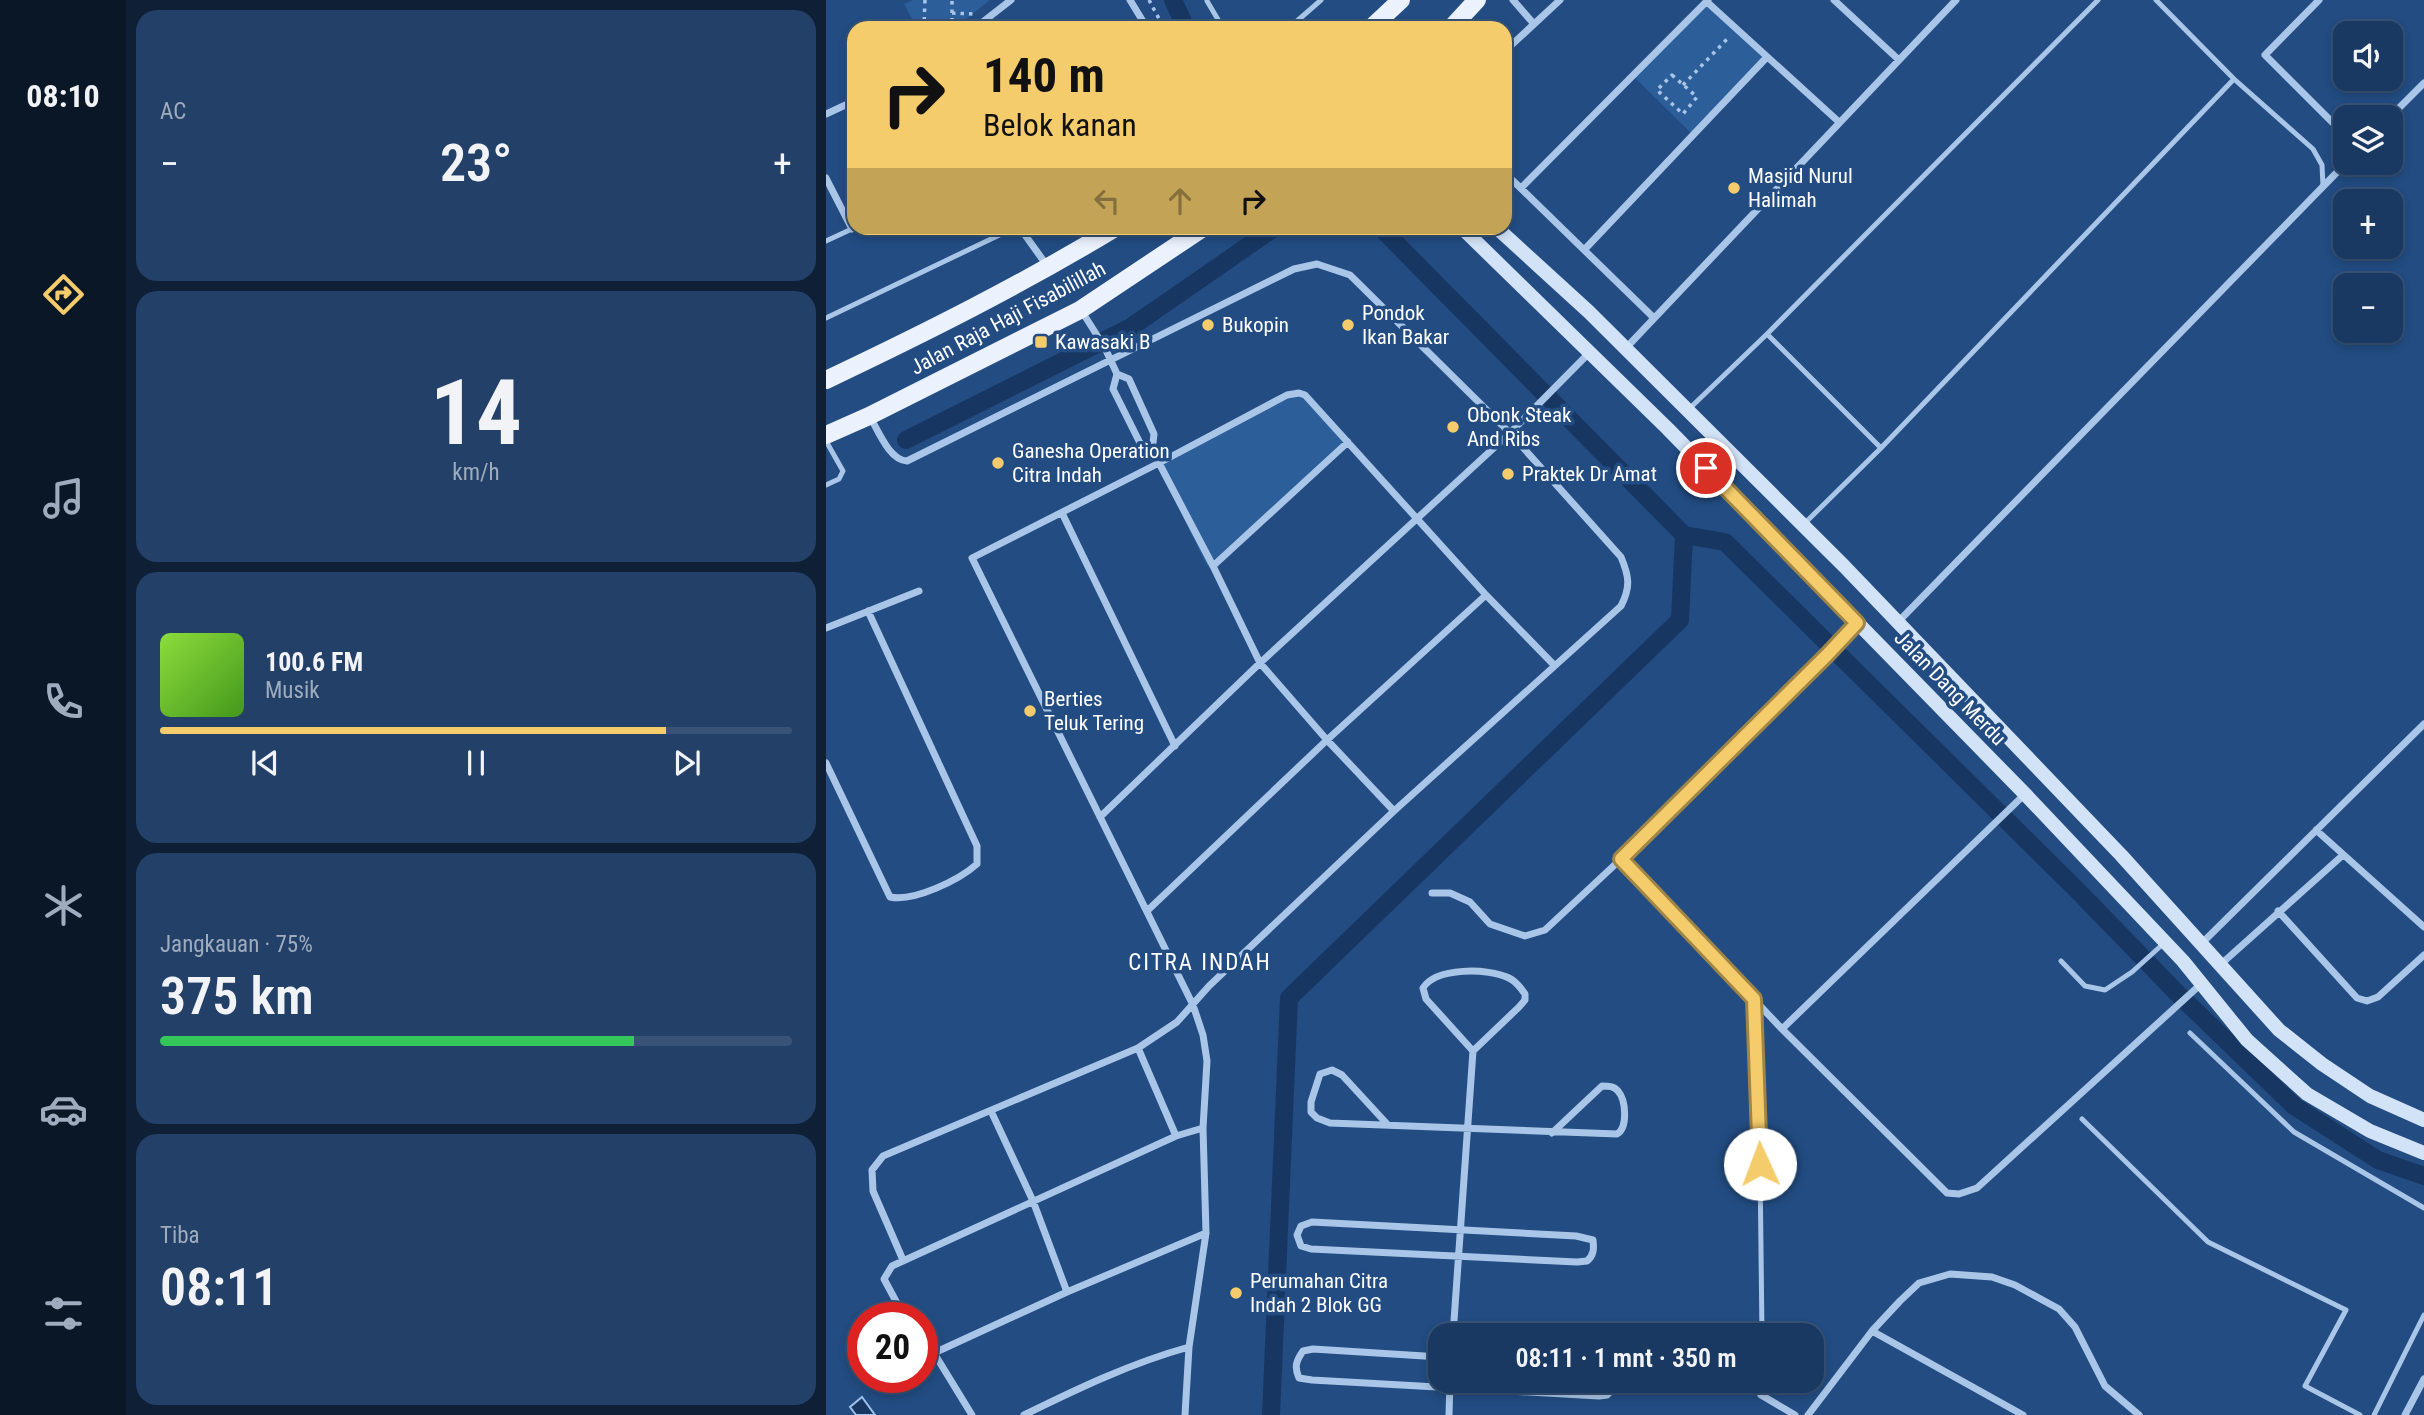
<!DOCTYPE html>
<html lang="id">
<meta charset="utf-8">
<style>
body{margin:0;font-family:"Roboto Condensed",sans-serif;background:#234068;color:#f1f3f6;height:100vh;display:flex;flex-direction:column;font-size:26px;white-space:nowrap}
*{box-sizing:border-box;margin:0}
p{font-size:23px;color:#9facbe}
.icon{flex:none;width:38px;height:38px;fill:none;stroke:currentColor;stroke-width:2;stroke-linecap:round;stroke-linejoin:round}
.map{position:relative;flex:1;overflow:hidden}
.details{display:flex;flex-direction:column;gap:10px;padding:10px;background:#0e1f36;width:700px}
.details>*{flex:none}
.guide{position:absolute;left:21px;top:21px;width:665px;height:214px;border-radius:21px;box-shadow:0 4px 10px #0003,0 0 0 2px #385377;background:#f4cc6b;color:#111;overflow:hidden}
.fabs{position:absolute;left:1507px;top:21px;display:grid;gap:14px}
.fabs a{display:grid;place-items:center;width:70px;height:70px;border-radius:14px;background:#1a3962;box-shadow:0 4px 10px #0003,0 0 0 2px #385377;font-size:35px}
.speed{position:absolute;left:21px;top:1302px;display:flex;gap:14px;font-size:35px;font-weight:700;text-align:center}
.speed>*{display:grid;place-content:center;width:91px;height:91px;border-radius:50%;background:#1a3962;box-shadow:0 4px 10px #0003,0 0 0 2px #385377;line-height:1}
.speed .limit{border:10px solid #d22;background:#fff;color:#111}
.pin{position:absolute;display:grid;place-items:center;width:60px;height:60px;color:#fff;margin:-30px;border:4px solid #fff;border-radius:50%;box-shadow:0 2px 7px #0007}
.me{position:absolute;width:77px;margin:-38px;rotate:358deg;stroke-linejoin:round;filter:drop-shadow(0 0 5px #0008)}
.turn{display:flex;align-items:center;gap:24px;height:147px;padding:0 21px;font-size:32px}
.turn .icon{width:91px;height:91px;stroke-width:2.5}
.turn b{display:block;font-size:49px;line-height:60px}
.lanes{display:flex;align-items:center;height:66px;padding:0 21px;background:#0003;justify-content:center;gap:35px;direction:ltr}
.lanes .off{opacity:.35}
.big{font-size:52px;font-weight:600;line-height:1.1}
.details .tile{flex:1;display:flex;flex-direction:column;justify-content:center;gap:10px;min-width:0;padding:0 24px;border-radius:21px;background:#234068}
.details .dial{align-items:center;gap:0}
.dial b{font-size:91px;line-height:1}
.song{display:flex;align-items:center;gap:21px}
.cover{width:84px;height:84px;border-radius:10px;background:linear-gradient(135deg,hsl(90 70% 55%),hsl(100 70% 35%))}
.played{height:7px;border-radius:4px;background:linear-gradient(90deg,#f4cc6b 80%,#385377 80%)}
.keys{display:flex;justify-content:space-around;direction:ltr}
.heat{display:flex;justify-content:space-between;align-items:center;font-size:38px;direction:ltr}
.charge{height:10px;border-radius:5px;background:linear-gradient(90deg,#34c759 75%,#385377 0)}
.trip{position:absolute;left:602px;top:1323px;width:396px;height:70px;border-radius:21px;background:#1a3962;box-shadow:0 4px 10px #0003,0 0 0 2px #385377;font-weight:600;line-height:70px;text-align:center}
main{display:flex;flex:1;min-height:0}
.tabs{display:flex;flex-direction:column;width:126px;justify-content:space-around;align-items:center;background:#0a1727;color:#9facbe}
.tabs .icon{width:49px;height:49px}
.tabs .active{color:#f4cc6b}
.tabs b{font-size:32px;color:#f1f3f6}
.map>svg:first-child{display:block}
.green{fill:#2c5e9a}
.water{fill:#173762;stroke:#9dc1e9;stroke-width:2}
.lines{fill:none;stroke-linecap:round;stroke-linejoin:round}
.canal{stroke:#173762;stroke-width:18}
.path{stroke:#a9c6e8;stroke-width:3.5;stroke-dasharray:3.5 5;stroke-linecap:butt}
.service{stroke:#a9c6e8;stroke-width:5}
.minor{stroke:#a9c6e8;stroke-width:7}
.secondary{stroke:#d3e3f7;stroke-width:14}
.primary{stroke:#ebf2fe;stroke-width:18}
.route-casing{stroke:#9f8546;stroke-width:18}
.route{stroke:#f4cc6b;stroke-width:12}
.poi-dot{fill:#f4cc6b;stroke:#224c82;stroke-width:2.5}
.labels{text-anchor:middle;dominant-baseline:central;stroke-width:7;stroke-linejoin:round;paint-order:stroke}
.poi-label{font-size:21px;fill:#fff;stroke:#224c82;text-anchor:start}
.street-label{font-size:21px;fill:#fff;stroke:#224c82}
.neighbourhood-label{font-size:23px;letter-spacing:2px;fill:#fff;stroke:#224c82}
</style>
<main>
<nav class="tabs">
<b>08:10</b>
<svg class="icon active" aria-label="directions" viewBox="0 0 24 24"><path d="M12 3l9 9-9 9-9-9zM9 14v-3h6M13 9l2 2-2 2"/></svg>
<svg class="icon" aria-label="music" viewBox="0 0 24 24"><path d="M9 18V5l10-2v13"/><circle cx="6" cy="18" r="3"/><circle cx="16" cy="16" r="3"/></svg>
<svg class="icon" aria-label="phone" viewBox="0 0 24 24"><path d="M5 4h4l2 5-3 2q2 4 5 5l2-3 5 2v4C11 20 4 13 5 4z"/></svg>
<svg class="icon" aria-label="climate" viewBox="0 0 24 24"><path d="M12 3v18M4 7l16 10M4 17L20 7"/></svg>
<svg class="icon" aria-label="car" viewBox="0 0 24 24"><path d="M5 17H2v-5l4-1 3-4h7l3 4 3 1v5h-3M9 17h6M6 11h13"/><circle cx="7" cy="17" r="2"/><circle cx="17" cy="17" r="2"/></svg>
<svg class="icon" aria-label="filters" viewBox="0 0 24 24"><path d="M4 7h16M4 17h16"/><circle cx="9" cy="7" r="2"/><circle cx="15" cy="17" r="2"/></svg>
</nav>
<section class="details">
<div class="tile"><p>AC</p>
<div class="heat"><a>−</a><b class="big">23°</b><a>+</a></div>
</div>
<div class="tile dial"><b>14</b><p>km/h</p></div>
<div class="tile">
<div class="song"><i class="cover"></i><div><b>100.6 FM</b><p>Musik</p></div></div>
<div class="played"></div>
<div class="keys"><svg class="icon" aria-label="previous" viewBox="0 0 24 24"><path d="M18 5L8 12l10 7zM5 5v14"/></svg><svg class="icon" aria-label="pause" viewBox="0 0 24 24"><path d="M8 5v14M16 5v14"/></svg><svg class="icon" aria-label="next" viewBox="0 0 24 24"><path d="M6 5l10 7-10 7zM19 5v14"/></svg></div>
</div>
<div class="tile"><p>Jangkauan · 75%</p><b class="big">375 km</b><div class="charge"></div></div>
<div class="tile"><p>Tiba</p><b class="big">08:11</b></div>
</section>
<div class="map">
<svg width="1598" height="1415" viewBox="0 0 1598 1415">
<rect width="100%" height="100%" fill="#224c82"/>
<!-- green -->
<path class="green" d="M87 0H164L129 28H91L78 4Z
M881 2 941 57 867 135 807 76Z
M476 396 520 442 381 566 330 462 462 397Z"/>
<!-- water -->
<path class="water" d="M36 1397 49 1415H30L24 1407Z"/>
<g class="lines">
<!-- canal -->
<path class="canal" d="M347 0 360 28
M555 228 858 535 899 542 1252 891 1352 994 1468 1106 1552 1160 1598 1176
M80 440 305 327 448 228
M445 1415 463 998 854 620 858 535"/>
<!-- path -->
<path class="path" d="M99 0 98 26 126 27V0
M323 0 338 28
M126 13 148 14
M846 75 871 97 857 114 831 90Z
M857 85 904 36"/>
<!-- service -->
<path class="service" d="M381 1 397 28
M463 28 495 0
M1408 79 1487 149 1496 165 1497 186
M0 241 28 228
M0 318 188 228
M941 334 1055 448
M864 408 941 334 1272 0
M0 441 17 471 13 479 0 485
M979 523 1055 448 1408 79 1330 0
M1235 961 1259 986 1279 990 1306 972 1337 944
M928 999 934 1164 936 1335
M1364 1033 1468 1132 1598 1208
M1256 1119 1382 1242 1520 1310 1479 1386 1534 1415
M1548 1415 1598 1315"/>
<!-- minor -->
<path class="minor" d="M304 0 321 28
M687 0 708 24
M1008 0 1073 60
M1493 0 1439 55 1519 135
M881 2 1013 122
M149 28 185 0
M679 51 734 0
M0 114 28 101
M1564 117 1598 83
M679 173 827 317
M0 178 26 229
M696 187 882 0
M194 228 222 267
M759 249 941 57
M255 310 279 348 291 374 303 379 328 434 326 451
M799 349 1130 0
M291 374 287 389 314 443 326 451 333 463 387 566 434 663 501 740 568 811
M44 417C52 430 63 460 81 461L468 269 491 264 524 275 684 433 795 557C803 576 805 587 795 606L568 811 383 986 351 1022 312 1048 57 1156 46 1170 47 1191 77 1260
M236 513 349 746
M387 566 522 442
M1072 622 1520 163
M0 628 93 591
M0 763 64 897C88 902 133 880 151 864V846L42 611
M274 817 434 663 684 433 764 352
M1490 830 1598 927
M795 859 956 1029 1121 1193 1133 1194 1151 1188 1375 984
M606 893H624L644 902 664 924 699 936 719 930 795 859 1031 623
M321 911 501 740 660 595
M1452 911 1531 998 1541 1001 1552 997 1598 955
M1375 944 1598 724
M1394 965 1517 855
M956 1029 1199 794
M312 1048 350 1136
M165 1111 207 1201 241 1292
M562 1125 516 1075 506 1070 494 1074 485 1102V1112L491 1118 504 1123 791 1134C802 1128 800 1100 792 1091 788 1086 782 1086 776 1086L726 1133
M486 1222 750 1236 767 1240C768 1249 768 1255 761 1261L751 1262 485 1249 475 1246 471 1235 475 1226Z
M79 1318 58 1279 66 1266 350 1136 377 1128
M1046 1331 1197 1415
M627 1335 647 1051 693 1007 699 1000V994C695 988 689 981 683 978 662 968 610 967 597 988L600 999 647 1051
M96 1347 103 1353H108L146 1415
M108 1353 241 1292 380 1233
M614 1357 487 1349 477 1351C470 1361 468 1367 473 1378L486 1380 773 1396 781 1395 789 1387V1381
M935 1395 969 1415
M198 1415C251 1389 305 1363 363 1347
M359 1415 363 1347 380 1233 377 1128 381 1061 377 1035 367 1005 146 558 333 463 461 395 473 393 479 395 660 595 728 665
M623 1415 624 1381
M982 1415 1046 1331 1074 1301 1093 1283 1124 1274 1166 1277 1189 1285 1233 1309 1249 1327 1279 1386 1313 1415
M1579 1415 1598 1379"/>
<!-- secondary -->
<path class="secondary" d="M636 228 842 429 1199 794 1357 961 1421 1040 1481 1094 1544 1131 1598 1153
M671 228 763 312 1018 566 1295 855 1453 1030 1496 1064 1544 1096 1598 1120"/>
<!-- primary -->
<path class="primary" d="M545 28 575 0
M625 28 651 0
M0 380C99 333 195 285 289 228
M0 435 43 416 254 310 377 228"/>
</g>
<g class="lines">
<defs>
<path id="route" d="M880 468 1031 623 1001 655 795 859 928 999 934 1164"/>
</defs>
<!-- route casing -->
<use href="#route" class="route-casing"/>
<!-- route -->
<use href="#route" class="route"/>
</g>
<!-- markers -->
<g class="poi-dot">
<circle cx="908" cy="188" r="7"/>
<circle cx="382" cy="325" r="7"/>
<circle cx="522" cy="325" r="7"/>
<rect x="208" y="335" width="14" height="14" rx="3.5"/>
<circle cx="627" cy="427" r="7"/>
<circle cx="172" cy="463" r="7"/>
<circle cx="682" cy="474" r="7"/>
<circle cx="204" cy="711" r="7"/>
<circle cx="410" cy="1293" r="7"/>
</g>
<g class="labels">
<!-- poi labels -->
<g class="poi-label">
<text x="922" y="176">Masjid Nurul<tspan x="922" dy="24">Halimah</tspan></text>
<text x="536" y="313">Pondok<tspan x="536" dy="24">Ikan Bakar</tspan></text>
<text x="396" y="325">Bukopin</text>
<text x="229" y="342">Kawasaki B</text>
<text x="641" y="415">Obonk Steak<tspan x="641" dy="24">And Ribs</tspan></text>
<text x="186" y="451">Ganesha Operation<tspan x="186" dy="24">Citra Indah</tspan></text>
<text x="696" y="474">Praktek Dr Amat</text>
<text x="218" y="699">Berties<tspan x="218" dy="24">Teluk Tering</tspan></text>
<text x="424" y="1281">Perumahan Citra<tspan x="424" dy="24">Indah 2 Blok GG</tspan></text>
</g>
<!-- street labels -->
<g class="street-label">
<text transform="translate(182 318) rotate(-28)">Jalan Raja Haji Fisabilillah</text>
<text transform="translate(1124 688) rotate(46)">Jalan Dang Merdu</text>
</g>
<!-- neighbourhood labels -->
<g class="neighbourhood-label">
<text x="374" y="962">CITRA INDAH</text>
</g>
</g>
</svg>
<div class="fabs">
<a><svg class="icon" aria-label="sound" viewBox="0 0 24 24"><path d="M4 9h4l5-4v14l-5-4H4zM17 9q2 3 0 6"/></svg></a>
<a><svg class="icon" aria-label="layers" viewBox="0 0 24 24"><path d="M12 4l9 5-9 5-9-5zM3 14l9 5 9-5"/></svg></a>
<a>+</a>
<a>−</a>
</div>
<div class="speed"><div class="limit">20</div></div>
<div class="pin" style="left:880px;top:468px;background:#d93025"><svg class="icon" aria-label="arrive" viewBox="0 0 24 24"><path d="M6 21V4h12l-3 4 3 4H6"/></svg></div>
<svg class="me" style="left:934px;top:1164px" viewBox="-20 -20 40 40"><circle r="19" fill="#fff"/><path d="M0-13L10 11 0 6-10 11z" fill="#f4cc6b"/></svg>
<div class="trip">08:11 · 1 mnt · 350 m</div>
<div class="guide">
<div class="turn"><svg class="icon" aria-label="right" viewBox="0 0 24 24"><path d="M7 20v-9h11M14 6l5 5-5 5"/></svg><div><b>140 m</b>Belok kanan</div></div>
<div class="lanes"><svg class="icon off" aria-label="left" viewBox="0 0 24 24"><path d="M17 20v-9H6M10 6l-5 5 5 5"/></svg><svg class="icon off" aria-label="ahead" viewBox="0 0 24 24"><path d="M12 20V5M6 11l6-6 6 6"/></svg><svg class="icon" aria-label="right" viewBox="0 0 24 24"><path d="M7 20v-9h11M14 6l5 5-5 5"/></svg></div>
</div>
</div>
</main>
